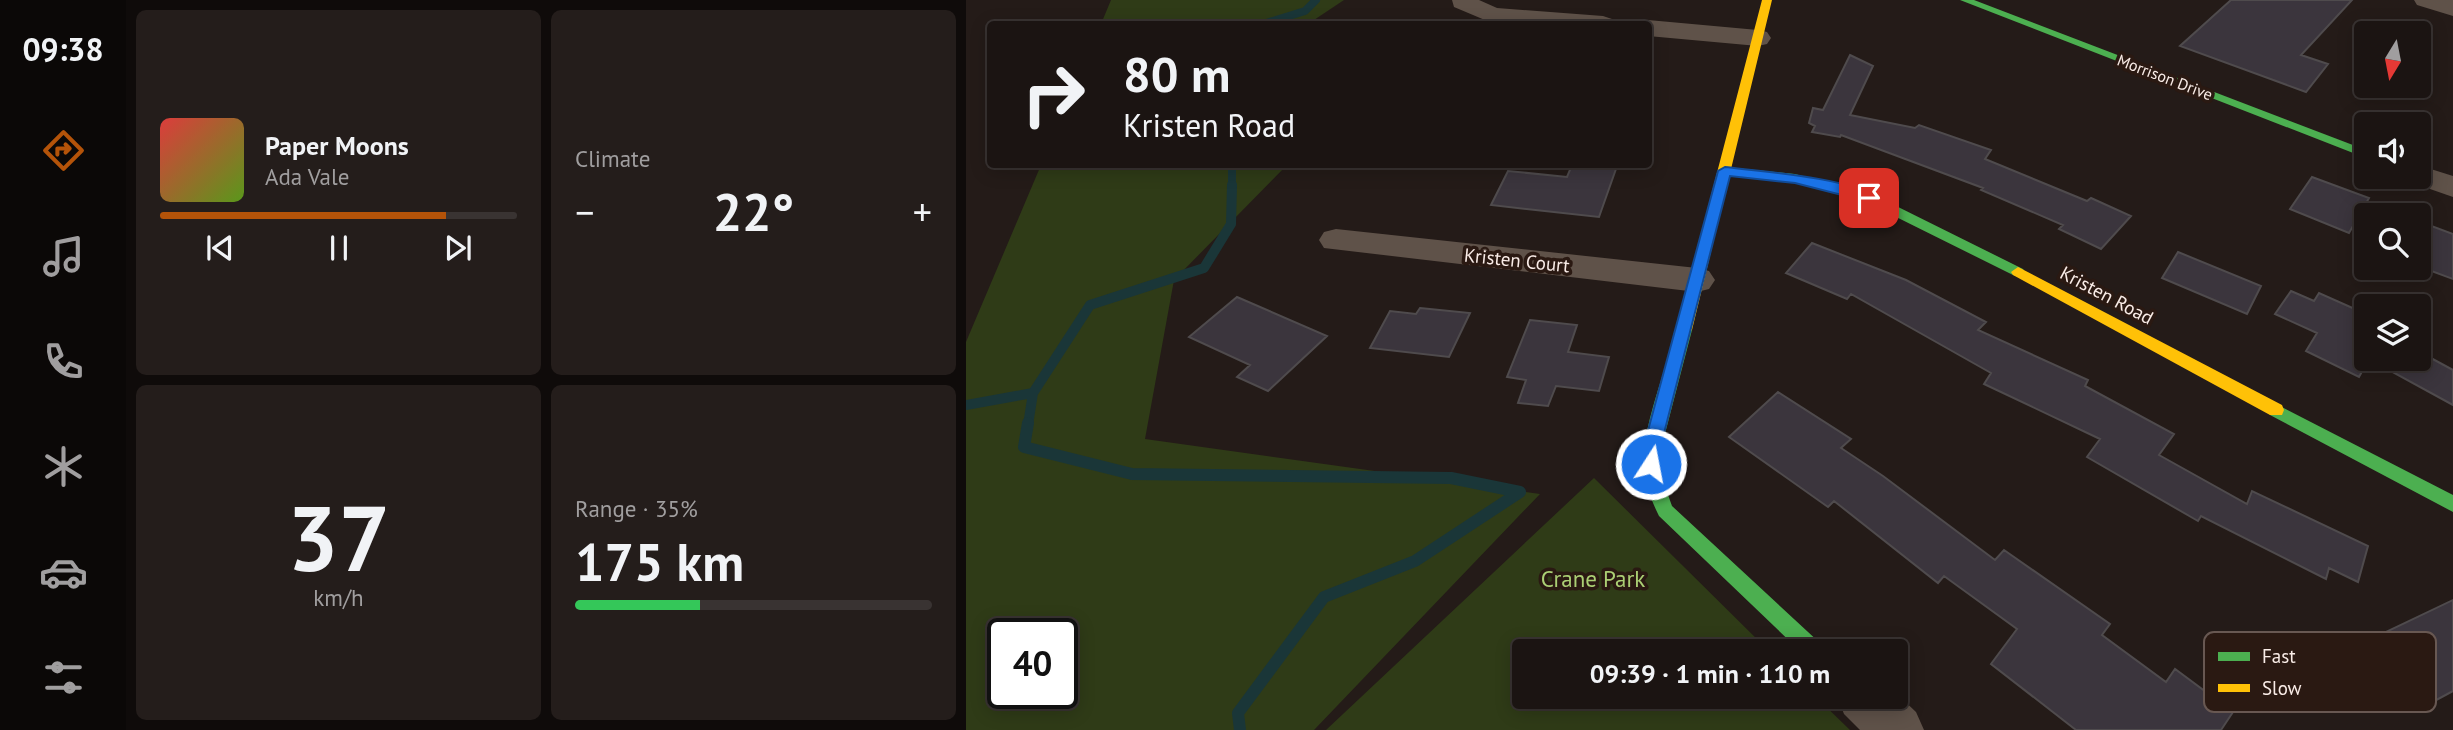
<!DOCTYPE html>
<meta charset="utf-8">
<style>
body{margin:0;font-family:"PT Sans",sans-serif;background:#241d1b;color:#f1f3f6;height:100vh;display:flex;flex-direction:column;font-size:26px;white-space:nowrap}
*{box-sizing:border-box;margin:0}
p{font-size:23px;color:#a09e9f}
.icon{flex:none;width:38px;height:38px;fill:none;stroke:currentColor;stroke-width:2;stroke-linecap:round;stroke-linejoin:round}
.map{position:relative;flex:1;overflow:hidden}
.details{display:flex;flex-direction:column;gap:10px;padding:10px;background:#0f0b0a;width:840px}
.details>*{flex:none}
.hud{position:absolute;left:21px;top:21px;width:665px;height:147px;border-radius:7px;box-shadow:0 4px 18px #0003,0 0 0 2px #393332;background:#1b1412;color:#f1f3f6;overflow:hidden}
.needle{width:46px;rotate:190deg}
.controls{position:absolute;left:1388px;top:21px;display:grid;gap:14px}
.controls a{display:grid;place-items:center;width:77px;height:77px;border-radius:7px;background:#1b1412;box-shadow:0 4px 18px #0003,0 0 0 2px #393332;font-size:35px}
.speed{position:absolute;left:21px;top:618px;display:flex;gap:14px;font-size:35px;font-weight:700;text-align:center}
.speed>*{display:grid;place-content:center;width:91px;height:91px;border-radius:50%;background:#1b1412;box-shadow:0 4px 18px #0003,0 0 0 2px #393332;line-height:1}
.speed .limit{border:4px solid #111;border-radius:10px;background:#fff;color:#111}
.pin{position:absolute;display:grid;place-items:center;width:60px;height:60px;color:#fff;margin:-30px;border-radius:14px;box-shadow:0 4px 10px #0006}
.me{position:absolute;width:77px;margin:-38px;rotate:11deg;stroke-linejoin:round;filter:drop-shadow(0 0 5px #0008)}
.turn{display:flex;align-items:center;gap:24px;height:147px;padding:0 21px;font-size:32px}
.turn .icon{width:91px;height:91px;stroke-width:2.5}
.turn b{display:block;font-size:49px;line-height:60px}
.big{font-size:52px;font-weight:600;line-height:1.1}
.details .card{flex:1;display:flex;flex-direction:column;justify-content:center;gap:10px;min-width:0;padding:0 24px;border-radius:10px;background:#241d1b}
.details .dial{align-items:center;gap:0}
.dial b{font-size:91px;line-height:1}
.song{display:flex;align-items:center;gap:21px}
.cover{width:84px;height:84px;border-radius:10px;background:linear-gradient(135deg,hsl(0 70% 55%),hsl(90 70% 35%))}
.played{height:7px;border-radius:4px;background:linear-gradient(90deg,#b45309 80%,#393332 80%)}
.keys{display:flex;justify-content:space-around;direction:ltr}
.heat{display:flex;justify-content:space-between;align-items:center;font-size:38px;direction:ltr}
.charge{height:10px;border-radius:5px;background:linear-gradient(90deg,#34c759 35%,#393332 0)}
.details .tiles{flex:1;display:grid;gap:10px;grid-template-columns:repeat(2,1fr)}
.trip{position:absolute;left:546px;top:639px;width:396px;height:70px;border-radius:7px;background:#1b1412;box-shadow:0 4px 18px #0003,0 0 0 2px #393332;font-weight:600;line-height:70px;text-align:center}
main{display:flex;flex:1;min-height:0}
.tabs{display:flex;flex-direction:column;width:126px;justify-content:space-around;align-items:center;background:#0b0807;color:#a09e9f}
.tabs .icon{width:49px;height:49px}
.tabs .selected{color:#b45309}
.tabs b{font-size:32px;color:#f1f3f6}
.map>svg:first-child{display:block}
.green{fill:#2f3b17;fill-rule:evenodd}
.lines{fill:none;stroke-linecap:round;stroke-linejoin:round}
.stream-far2{stroke:#1a3638;stroke-width:8}
.stream-far1{stroke:#1a3638;stroke-width:10}
.stream{stroke:#1a3638;stroke-width:12}
.building{fill:#3b353d;stroke:#4f4b4d;stroke-width:2}
.street{fill:#5f5249;fill-rule:evenodd}
.fast{fill:#4caf50;fill-rule:evenodd}
.slow{fill:#ffc107;fill-rule:evenodd}
.route{fill:#1a73e8;stroke:#114b97;stroke-width:2}
.labels{text-anchor:middle;dominant-baseline:central;stroke-width:7;stroke-linejoin:round;paint-order:stroke}
.far-street-label{font-size:16px;fill:#f9ece7;stroke:#2a1912}
.street-label{font-size:19px;fill:#f9ece7;stroke:#2a1912}
.near-park-label{font-size:23px;fill:#abcf74;stroke:#2a1912}
.key{fill:#2a1912;stroke:#685852;stroke-width:2}
.key-label{font-size:19px;fill:#f9ece7}
</style>
<main>
<nav class="tabs">
<b>09:38</b>
<svg class="icon selected" aria-label="directions" viewBox="0 0 24 24"><path d="M12 3l9 9-9 9-9-9zM9 14v-3h6M13 9l2 2-2 2"/></svg>
<svg class="icon" aria-label="music" viewBox="0 0 24 24"><path d="M9 18V5l10-2v13"/><circle cx="6" cy="18" r="3"/><circle cx="16" cy="16" r="3"/></svg>
<svg class="icon" aria-label="phone" viewBox="0 0 24 24"><path d="M5 4h4l2 5-3 2q2 4 5 5l2-3 5 2v4C11 20 4 13 5 4z"/></svg>
<svg class="icon" aria-label="climate" viewBox="0 0 24 24"><path d="M12 3v18M4 7l16 10M4 17L20 7"/></svg>
<svg class="icon" aria-label="car" viewBox="0 0 24 24"><path d="M5 17H2v-5l4-1 3-4h7l3 4 3 1v5h-3M9 17h6M6 11h13"/><circle cx="7" cy="17" r="2"/><circle cx="17" cy="17" r="2"/></svg>
<svg class="icon" aria-label="filters" viewBox="0 0 24 24"><path d="M4 7h16M4 17h16"/><circle cx="9" cy="7" r="2"/><circle cx="15" cy="17" r="2"/></svg>
</nav>
<section class="details">
<div class="tiles">
<div class="card">
<div class="song"><i class="cover"></i><div><b>Paper Moons</b><p>Ada Vale</p></div></div>
<div class="played"></div>
<div class="keys"><svg class="icon" aria-label="previous" viewBox="0 0 24 24"><path d="M18 5L8 12l10 7zM5 5v14"/></svg><svg class="icon" aria-label="pause" viewBox="0 0 24 24"><path d="M8 5v14M16 5v14"/></svg><svg class="icon" aria-label="next" viewBox="0 0 24 24"><path d="M6 5l10 7-10 7zM19 5v14"/></svg></div>
</div>
<div class="card"><p>Climate</p>
<div class="heat"><a>−</a><b class="big">22°</b><a>+</a></div>
</div>
<div class="card dial"><b>37</b><p>km/h</p></div>
<div class="card"><p>Range · 35%</p><b class="big">175 km</b><div class="charge"></div></div>
</div>
</section>
<div class="map">
<svg width="1487" height="730" viewBox="0 0 1487 730">
<rect width="100%" height="100%" fill="#241b18"/>
<!-- green -->
<path class="green" d="M145 0H378L342 24H135Z
M75 165H321L208 280 179 439 574 494 348 730H0V342ZM37 634H96V693H37Z
M628 478 803 651H558V696L850 697 884 730H360Z"/>
<g class="lines">
<!-- stream-far2 -->
<path class="stream-far2" d="M297 24 339 11 350 0
M266 187V164"/>
<!-- stream-far1 -->
<path class="stream-far1" d="M0 405 67 393
M62 425 67 393 124 305 238 268 265 224 266 185"/>
<!-- stream -->
<path class="stream" d="M62 423 58 447 166 474 485 478 554 492 449 561 358 597 272 713 274 730"/>
</g>
<!-- building -->
<path class="building" d="M1265 0H1386L1335 55 1362 64 1340 92 1214 46Z
M884 55 907 66 884 115 949 128 953 125 1025 150 1019 159 1121 201 1125 198 1165 216 1135 249 1093 229 1097 225 1015 190 1017 188 875 135 874 137 846 132 849 126 843 123 847 108 857 110Z
M606 165 650 169 633 217 525 205 542 171 601 177Z
M1346 177 1403 198 1383 233 1324 209Z
M1452 221 1487 234V279L1452 266Z
M846 243 940 280 1020 322 1012 330 1122 380 1119 386 1208 434 1193 455 1281 504 1286 491 1402 546 1392 582 1363 568 1360 579 1235 516 1232 521 1121 457 1134 439 1018 384 1025 373 885 294 881 299 820 273Z
M1212 252 1295 286 1281 314 1196 278Z
M1325 291 1348 301 1353 293 1400 314V359H1452V351L1487 370V405L1403 359 1393 377 1340 351 1351 333 1309 314Z
M271 297 361 336 302 391 271 377 284 365 223 337Z
M454 308 504 313 483 357 404 348 424 311 450 314Z
M564 320 611 325 602 352 643 357 633 391 590 386 582 406 552 403 560 380 541 377Z
M812 392 885 439 875 448 917 476 1029 560 1038 550 1144 624 1136 635 1200 682 1209 669 1267 712 1255 730H1110L1025 664 1051 629 978 576 972 583 868 501 862 507 763 437Z
M1487 600V691L1463 704 1403 640Z"/>
<g class="lines">
<!-- street -->
<path class="street" d="M486 0H513L531 8 637 16 646 19 650 24 526 23 488 7Z
M1448 0H1487V16L1451 5Z
M682 20 792 30 801 32 805 38 801 44 792 46 682 36V24H672Z
M1452 165 1487 176V197L1441 181 1438 177H1452Z
M370 229 731 268 743 271 749 280 743 289 731 292 358 248 353 240 358 232Z
M929 692 950 712 958 730H894L878 714 871 696H929Z"/>
<!-- fast -->
<path class="fast" d="M994 0H1008L1400 150V158Z
M759 167 829 174 908 195 1057 269 1059 272 1052 277 1047 275 898 201 829 182 754 174V168Z
M718 324 726 330 695 449 697 481 706 506 855 644 858 651H834L693 516C683 496 674 470 678 447 684 408 700 368 710 330Z
M1310 404 1487 495V512L1304 415 1302 410 1304 405Z"/>
<!-- slow -->
<path class="slow" d="M796 0H806L726 330 718 336 710 330Z
M1052 267 1316 405 1318 410 1316 415H1304L1047 275 1045 272Z"/>
</g>
<!-- route -->
<path class="route" d="M759 167C791 171 888 178 910 198L903 202 829 183 764 176 694 449 691 469 685 471 678 469 676 464 677 449 752 171Z"/>
<g class="labels">
<!-- far-street labels -->
<g class="far-street-label">
<text transform="translate(1199 77) rotate(21)">Morrison Drive</text>
</g>
<!-- street labels -->
<g class="street-label">
<text transform="translate(551 260) rotate(6)">Kristen Court</text>
<text transform="translate(1141 295) rotate(28)">Kristen Road</text>
</g>
<!-- near-park labels -->
<g class="near-park-label">
<text x="627" y="578">Crane Park</text>
</g>
</g>
<!-- legend -->
<rect x="1238" y="632" width="232" height="80" rx="10" class="key"/>
<rect x="1252" y="652" width="32" height="9" fill="#4caf50"/>
<rect x="1252" y="684" width="32" height="8" fill="#ffc107"/>
<g class="key-label">
<text x="1296" y="663">Fast</text>
<text x="1296" y="695">Slow</text>
</g>
</svg>
<div class="controls">
<a><svg class="needle" viewBox="-14 -14 28 28"><path d="M0-13l5 13h-10z" fill="#e53935"/><path d="M0 13l5-13h-10z" fill="#a09e9f"/></svg></a>
<a><svg class="icon" aria-label="sound" viewBox="0 0 24 24"><path d="M4 9h4l5-4v14l-5-4H4zM17 9q2 3 0 6"/></svg></a>
<a><svg class="icon" aria-label="search" viewBox="0 0 24 24"><circle cx="10" cy="10" r="6"/><path d="M15 15l6 6"/></svg></a>
<a><svg class="icon" aria-label="layers" viewBox="0 0 24 24"><path d="M12 4l9 5-9 5-9-5zM3 14l9 5 9-5"/></svg></a>
</div>
<div class="speed"><div class="limit">40</div></div>
<div class="pin" style="left:903px;top:198px;background:#d93025"><svg class="icon" aria-label="arrive" viewBox="0 0 24 24"><path d="M6 21V4h12l-3 4 3 4H6"/></svg></div>
<svg class="me" style="left:685px;top:464px" viewBox="-20 -20 40 40"><circle r="17" fill="#1a73e8" stroke="#fff" stroke-width="3"/><path d="M0-11L8 9 0 5-8 9z" fill="#fff"/></svg>
<div class="trip">09:39 · 1 min · 110 m</div>
<div class="hud">
<div class="turn"><svg class="icon" aria-label="right" viewBox="0 0 24 24"><path d="M7 20v-9h11M14 6l5 5-5 5"/></svg><div><b>80 m</b>Kristen Road</div></div>
</div>
</div>
</main>
